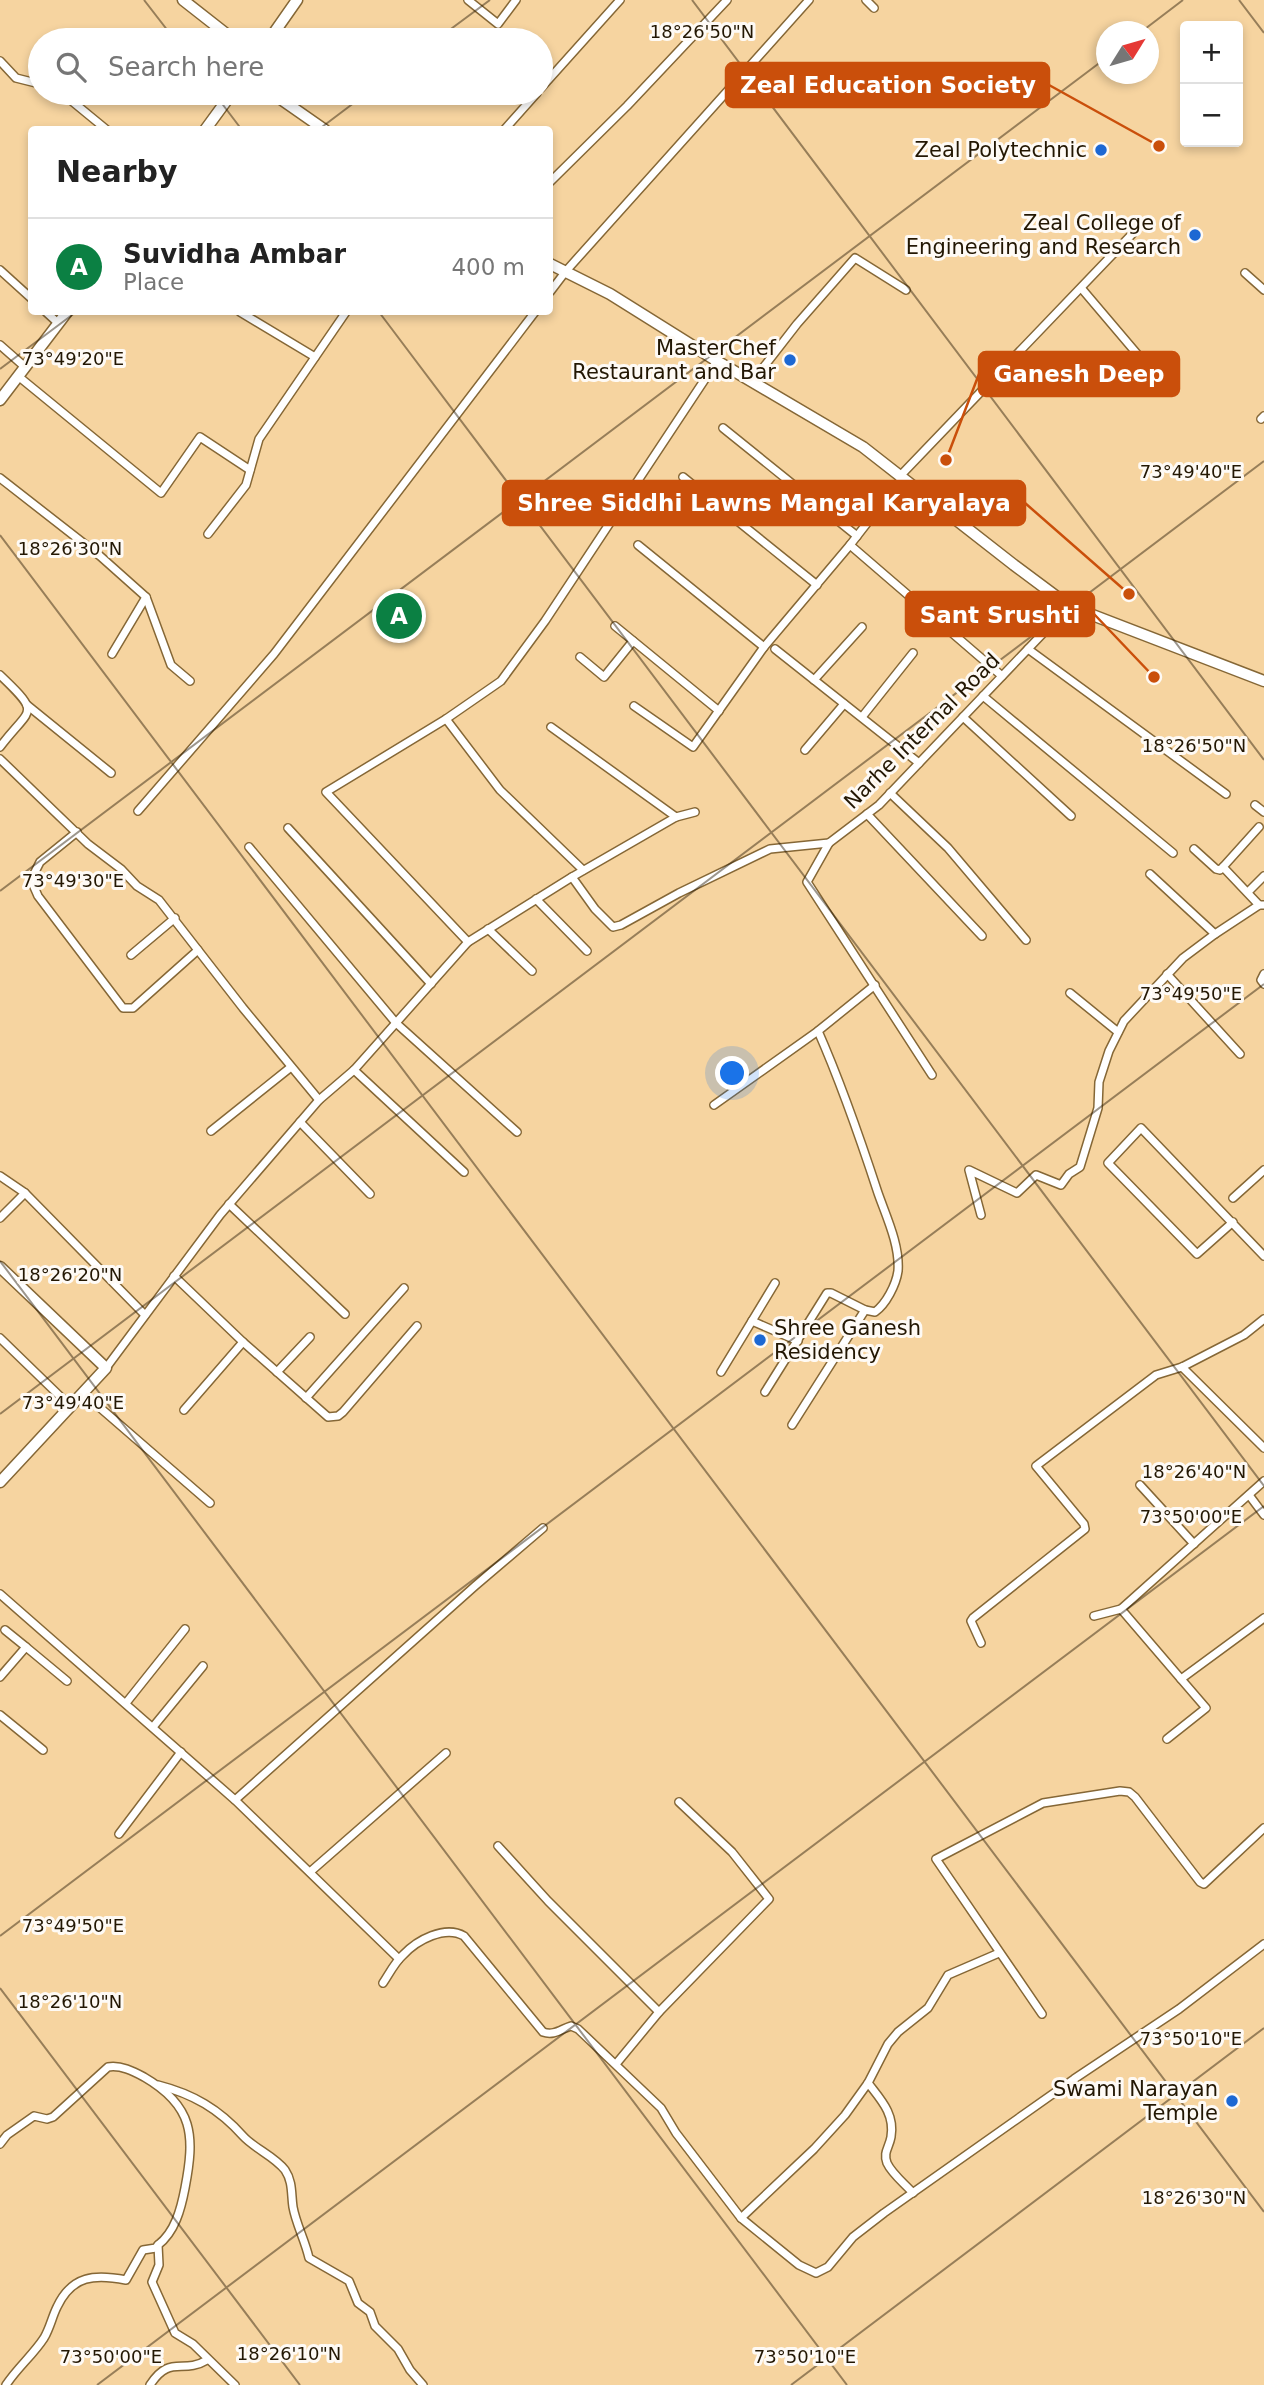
<!DOCTYPE html>
<html lang="en">
<head>
<meta charset="utf-8">
<style>
	body { margin:0; font-family:"DejaVu Sans",sans-serif; background:#f2f2f2; color:#222 }
	.controls { position:absolute; right:21px; top:21px; display:grid; overflow:hidden; border-radius:7px; box-shadow:0 4px 10px #0003 }
	.controls button { width:63px; height:63px; display:grid; place-items:center; padding:0; border:0; border-bottom:2px solid #e0e0e0; background:#fff; color:#222; font:35px sans-serif }
	.compass { position:absolute; left:1096px; top:21px; width:63px; height:63px; border-radius:50%; background:#fff; box-shadow:0 4px 10px #0003; rotate:53deg }
	.you { position:absolute; left:733px; top:1074px; width:24px; height:24px; margin:-18px; border:5px solid #fff; border-radius:50%; background:#1a73e8; box-shadow:0 0 0 10px #1a73e833 }
	.badge { display:grid; place-items:center; width:46px; height:46px; border-radius:50%; background:#0b8043; color:#fff; font-size:23px; font-weight:700 }
	.pin { position:absolute; translate:-50% -50%; border:4px solid #fff; box-shadow:0 2px 7px #0006 }
	.list { margin:0; padding:0; list-style:none }
	h2 { display:flex; justify-content:space-between; align-items:center; height:91px; margin:0; padding:0 28px; font-size:30px }
	h2 small { font-size:23px; font-weight:400; color:#767676 }
	.list li { display:grid; grid-template-columns:46px 1fr auto; gap:21px; align-items:center; box-sizing:border-box; height:98px; padding:0 28px; border-top:2px solid #e0e0e0 }
	.list b { display:block; font-size:26px; white-space:nowrap }
	.list p { margin:0; font-size:23px; white-space:nowrap; color:#767676 }
	.list em { font-size:23px; font-style:normal; color:#767676 }
	.icon { flex:none; width:38px; height:38px; fill:none; stroke:currentColor; stroke-width:2; stroke-linecap:round; stroke-linejoin:round }
	.map { position:relative; flex:none; width:1264px; height:2385px; overflow:hidden }
	.search { position:absolute; background:#fff; box-shadow:0 4px 10px #0003; left:28px; top:28px; width:525px; height:77px; display:flex; align-items:center; gap:18px; box-sizing:border-box; padding:0 24px; border-radius:38px; color:#767676; font-size:26px }
	.panel { position:absolute; background:#fff; box-shadow:0 4px 10px #0003; left:28px; top:126px; width:525px; height:189px; border-radius:7px }
	.map>svg:first-child { display:block }
	.lines { fill:none; stroke-linecap:round; stroke-linejoin:round }
	.minor-casing { stroke:#856736; stroke-width:10 }
	.tertiary-casing { stroke:#856736; stroke-width:13 }
	.minor { stroke:#fff; stroke-width:7 }
	.tertiary { stroke:#fff; stroke-width:10 }
	.ticks { fill:none; stroke:#231703; stroke-width:2; stroke-opacity:0.45 }
	.poi-dot { fill:#1d68d3; stroke:#fefaf5; stroke-width:2.5 }
	.labels { text-anchor:middle; stroke-width:6; stroke-linejoin:round; paint-order:stroke }
	.poi-label { font-size:21px; fill:#231703; stroke:#fefaf5; text-anchor:end }
	.street-label { font-size:21px; fill:#231703; stroke:#fefaf5 }
	.ticks-label { font-size:18px; text-anchor:middle; fill:#231703; stroke:#fefaf5; stroke-width:6; stroke-linejoin:round; paint-order:stroke }
	.leader { fill:none; stroke:#ca4f0b; stroke-width:2.5 }
	.callout-dot { fill:#ca4f0b; stroke:#fefaf5; stroke-width:2.5 }
	.callout { fill:#ca4f0b; stroke:#ca4f0b; stroke-width:2.5 }
	.callout-label { font-size:23px; text-anchor:middle; font-weight:bold; fill:#fff }
</style>
</head>
<body>
<div class="map">
<svg width="1264" height="2385" viewBox="0 0 1264 2385">
	<rect width="100%" height="100%" fill="#f6d4a0"/>
	<g class="lines">
		<defs>
			<g id="minor">
				<polyline points="468,0 498,24 516,0"/>
				<polyline points="866,0 874,8"/>
				<polyline points="0,61 16,78 40,84"/>
				<polyline points="541,88 620,0"/>
				<polyline points="62,93 107,130"/>
				<polyline points="504,130 537,93"/>
				<polyline points="550,182 627,106 727,0"/>
				<polyline points="0,270 32,299"/>
				<polyline points="1245,273 1264,290"/>
				<polyline points="1082,289 1166,388"/>
				<polyline points="550,292 566,271 809,0"/>
				<polyline points="46,312 58,323"/>
				<polyline points="240,312 315,357"/>
				<polyline points="0,345 25,367"/>
				<polyline points="18,376 161,493 200,437 250,470"/>
				<polyline points="752,382 797,324 855,258 906,290"/>
				<polyline points="1261,419 1264,416"/>
				<polyline points="723,428 857,536"/>
				<polyline points="901,475 1136,230"/>
				<polyline points="683,477 817,585"/>
				<polyline points="0,478 100,556 146,597 171,665 190,681"/>
				<polyline points="208,534 246,485 259,439 346,312"/>
				<polyline points="638,545 764,647"/>
				<polyline points="850,545 1002,676"/>
				<polyline points="615,626 719,711"/>
				<polyline points="775,649 919,763"/>
				<polyline points="1028,649 1226,794"/>
				<polyline points="112,654 146,597"/>
				<polyline points="580,657 604,677 633,641"/>
				<path d="M0 675C43 716 30 707 0 747"/>
				<polyline points="814,680 862,627"/>
				<polyline points="983,696 1173,853"/>
				<polyline points="27,705 111,773"/>
				<polyline points="634,706 693,747 764,647 850,545 903,477"/>
				<polyline points="862,717 913,653"/>
				<polyline points="963,717 1071,816"/>
				<polyline points="446,719 500,790 583,870"/>
				<polyline points="551,727 676,817"/>
				<polyline points="805,750 844,704"/>
				<polyline points="0,759 88,844 121,869 137,886 159,900 243,1008 319,1100"/>
				<polyline points="890,793 948,848 1026,940"/>
				<polyline points="1255,805 1264,812"/>
				<polyline points="138,811 274,654 535,312"/>
				<polyline points="867,814 982,936"/>
				<polyline points="288,828 431,984"/>
				<polyline points="77,832 40,862 31,880 38,896 123,1008 133,1008 198,950"/>
				<polyline points="829,843 807,882 932,1075"/>
				<polyline points="249,847 396,1023 517,1132"/>
				<polyline points="1194,849 1216,869 1220,870 1223,867"/>
				<polyline points="1150,874 1215,934"/>
				<polyline points="572,877 595,909 613,927 621,925 679,893 770,849 829,843 879,805 1069,606"/>
				<polyline points="1248,892 1264,876"/>
				<polyline points="536,899 587,951"/>
				<polyline points="1259,905 1223,867 1259,827"/>
				<polyline points="488,929 532,971"/>
				<polyline points="468,942 326,792 446,719 501,681 545,621 717,361"/>
				<polyline points="131,955 175,918"/>
				<polyline points="1167,974 1240,1054"/>
				<polyline points="1264,974 1261,980 1264,984"/>
				<polyline points="1070,993 1118,1032"/>
				<polyline points="354,1070 464,1172"/>
				<polyline points="714,1105 818,1031"/>
				<polyline points="300,1122 370,1194"/>
				<polyline points="211,1131 291,1067"/>
				<polyline points="0,1176 25,1193 145,1315"/>
				<polyline points="1233,1198 1264,1170"/>
				<polyline points="229,1204 345,1314"/>
				<polyline points="981,1215 969,1170 1017,1193 1036,1175 1061,1185 1069,1174 1080,1167 1098,1108 1099,1082 1109,1051 1124,1021 1183,958 1215,934 1259,905 1264,905"/>
				<polyline points="0,1218 25,1193"/>
				<polyline points="1233,1222 1197,1254 1108,1163 1141,1128 1264,1256"/>
				<polyline points="174,1276 243,1342 328,1417 338,1416 343,1412 417,1326"/>
				<polyline points="752,1321 798,1341"/>
				<polyline points="0,1338 70,1406"/>
				<polyline points="1182,1367 1264,1448"/>
				<polyline points="106,1368 220,1215 319,1100 354,1070 468,942 572,877 676,817 695,812"/>
				<polyline points="277,1372 310,1337"/>
				<polyline points="721,1372 775,1283"/>
				<path d="M765 1392 827 1293H831L865 1310 875 1312C886 1304 896 1285 898 1271 900 1245 886 1216 878 1193 860 1138 841 1083 818 1031L875 985"/>
				<polyline points="83,1393 210,1503"/>
				<polyline points="306,1398 404,1288"/>
				<polyline points="184,1410 243,1342"/>
				<polyline points="792,1425 865,1310"/>
				<polyline points="1140,1485 1194,1544"/>
				<polyline points="1249,1495 1264,1515"/>
				<polyline points="0,1594 235,1800 399,1959"/>
				<polyline points="1121,1609 1181,1679"/>
				<polyline points="1094,1616 1121,1609 1264,1481"/>
				<polyline points="5,1630 26,1647"/>
				<polyline points="981,1643 971,1621 973,1618 1085,1529 1084,1524 1036,1466 1156,1375 1182,1367 1244,1335 1264,1319"/>
				<polyline points="0,1677 26,1647 67,1681"/>
				<polyline points="126,1703 185,1629"/>
				<polyline points="0,1715 43,1750"/>
				<polyline points="153,1727 203,1666"/>
				<polyline points="1167,1739 1206,1708 1181,1679 1264,1618"/>
				<polyline points="235,1800 475,1586 543,1528"/>
				<polyline points="119,1834 181,1752"/>
				<polyline points="498,1846 548,1901 659,2012"/>
				<polyline points="310,1872 446,1753"/>
				<path d="M383 1983C389 1974 395 1962 403 1955 417 1940 445 1925 464 1936L543 2032C554 2036 561 2029 571 2026L578 2029 661 2108 676 2133 741 2218 799 2265 816 2273 828 2267 853 2237 884 2213 1074 2079 1179 2009 1264 1944"/>
				<polyline points="1042,2014 936,1859 1043,1803 1120,1791 1129,1792 1135,1797 1200,1882 1204,1884 1264,1828"/>
				<polyline points="616,2064 659,2012 769,1899 732,1852 679,1802"/>
				<path d="M868 2083C881 2100 895 2114 891 2137 889 2148 883 2152 887 2163 892 2174 905 2184 913 2193"/>
				<path d="M158 2085C193 2094 219 2109 243 2136 255 2149 274 2156 285 2170 293 2182 291 2194 293 2207 296 2224 305 2240 309 2258L349 2281 358 2303 370 2312 375 2326 398 2349 410 2370 423 2385"/>
				<path d="M0 2144 7 2135 34 2116 47 2119 53 2117 108 2067C121 2065 133 2071 144 2077 194 2106 195 2136 185 2188 181 2209 175 2232 158 2245L159 2265 152 2282 175 2333 193 2344 235 2385"/>
				<polyline points="741,2218 814,2149 845,2115 868,2083 888,2044 898,2032 928,2008 948,1975 999,1953"/>
				<path d="M6 2385C17 2368 33 2355 44 2338 50 2328 52 2317 57 2307 72 2275 95 2274 126 2280L143 2250 156 2248 158 2245"/>
				<path d="M150 2385C170 2354 182 2375 207 2360"/>
			</g>
			<g id="tertiary">
				<polyline points="183,0 234,40"/>
				<polyline points="269,40 297,0"/>
				<polyline points="272,93 325,130"/>
				<polyline points="205,130 232,93"/>
				<polyline points="550,264 610,294 717,361 863,447 1014,565 1069,606 1264,681"/>
				<polyline points="0,400 67,312"/>
				<polyline points="0,1267 106,1368 0,1482"/>
			</g>
		</defs>
		<use href="#minor" class="minor-casing"/>
		<use href="#tertiary" class="tertiary-casing"/>
		<use href="#minor" class="minor"/>
		<use href="#tertiary" class="tertiary"/>
	</g>
	<path class="ticks" d="M144 0 175 40M692 0 1264 760M1239 0 1264 33M1141 32 1183 0M436 40 490 0M214 93 242 130M318 130 367 93M379 312 1264 1486M0 369 76 312M0 535 1264 2212M0 891 1106 58M0 1261 847 2385M0 1414 1264 461M0 1936 1264 984M0 1988 300 2385M97 2385 1264 1506M791 2385 1264 2028"/>
	<g class="poi-dot">
		<circle cx="1101" cy="150" r="7"/>
		<circle cx="1195" cy="235" r="7"/>
		<circle cx="790" cy="360" r="7"/>
		<circle cx="760" cy="1340" r="7"/>
		<circle cx="1232" cy="2101" r="7"/>
	</g>
	<g class="labels">
		<g class="poi-label">
			<text x="1087" y="157">Zeal Polytechnic</text>
			<text x="1181" y="230">Zeal College of<tspan x="1181" dy="24">Engineering and Research</tspan></text>
			<text x="776" y="355">MasterChef<tspan x="776" dy="24">Restaurant and Bar</tspan></text>
			<text x="774" y="1335" text-anchor="start">Shree Ganesh<tspan x="774" dy="24">Residency</tspan></text>
			<text x="1218" y="2096">Swami Narayan<tspan x="1218" dy="24">Temple</tspan></text>
		</g>
		<g class="street-label">
			<text transform="translate(922 731) rotate(-45)" y="7">Narhe Internal Road</text>
		</g>
	</g>
	<g class="ticks-label">
		<text x="702" y="38">18°26'50"N</text>
		<text x="73" y="365">73°49'20"E</text>
		<text x="1191" y="478">73°49'40"E</text>
		<text x="70" y="555">18°26'30"N</text>
		<text x="1194" y="752">18°26'50"N</text>
		<text x="73" y="887">73°49'30"E</text>
		<text x="1191" y="1000">73°49'50"E</text>
		<text x="70" y="1281">18°26'20"N</text>
		<text x="73" y="1409">73°49'40"E</text>
		<text x="1194" y="1478">18°26'40"N</text>
		<text x="1191" y="1523">73°50'00"E</text>
		<text x="73" y="1932">73°49'50"E</text>
		<text x="70" y="2008">18°26'10"N</text>
		<text x="1191" y="2045">73°50'10"E</text>
		<text x="1194" y="2204">18°26'30"N</text>
		<text x="289" y="2360">18°26'10"N</text>
		<text x="111" y="2363">73°50'00"E</text>
		<text x="805" y="2363">73°50'10"E</text>
	</g>
	<path class="leader" d="M1159 146L1049 85M946 460L979 374M1129 594L1025 503M1154 677L1094 614"/>
	<g class="callout-dot">
		<circle cx="1159" cy="146" r="7"/>
		<circle cx="946" cy="460" r="7"/>
		<circle cx="1129" cy="594" r="7"/>
		<circle cx="1154" cy="677" r="7"/>
	</g>
	<g class="callout">
		<rect x="726" y="63" width="323" height="44" rx="7"/>
		<rect x="979" y="352" width="200" height="44" rx="7"/>
		<rect x="503" y="481" width="522" height="44" rx="7"/>
		<rect x="906" y="592" width="188" height="44" rx="7"/>
	</g>
	<g class="callout-label">
		<text x="888" y="93">Zeal Education Society</text>
		<text x="1079" y="382">Ganesh Deep</text>
		<text x="764" y="511">Shree Siddhi Lawns Mangal Karyalaya</text>
		<text x="1000" y="623">Sant Srushti</text>
	</g>
</svg>
<div class="controls">
<button>+</button>
<button>−</button>
</div>
<svg class="compass" viewBox="-18 -18 36 36"><path d="M0-13l5 13h-10z" fill="#e53935"/><path d="M0 13l5-13h-10z" fill="#767676"/></svg>
<div class="you"></div>
<div class="pin badge" style="left:399px;top:616px">A</div>
<div class="search"><svg class="icon" aria-label="search" viewBox="0 0 24 24"><circle cx="10" cy="10" r="6"/><path d="M15 15l6 6"/></svg>Search here</div>
<section class="panel">
<h2>Nearby<small></small></h2>
<ul class="list">
<li><span class="badge">A</span><div><b>Suvidha Ambar</b><p>Place</p></div><em>400 m</em></li>
</ul>
</section>
</div>
</body>
</html>
